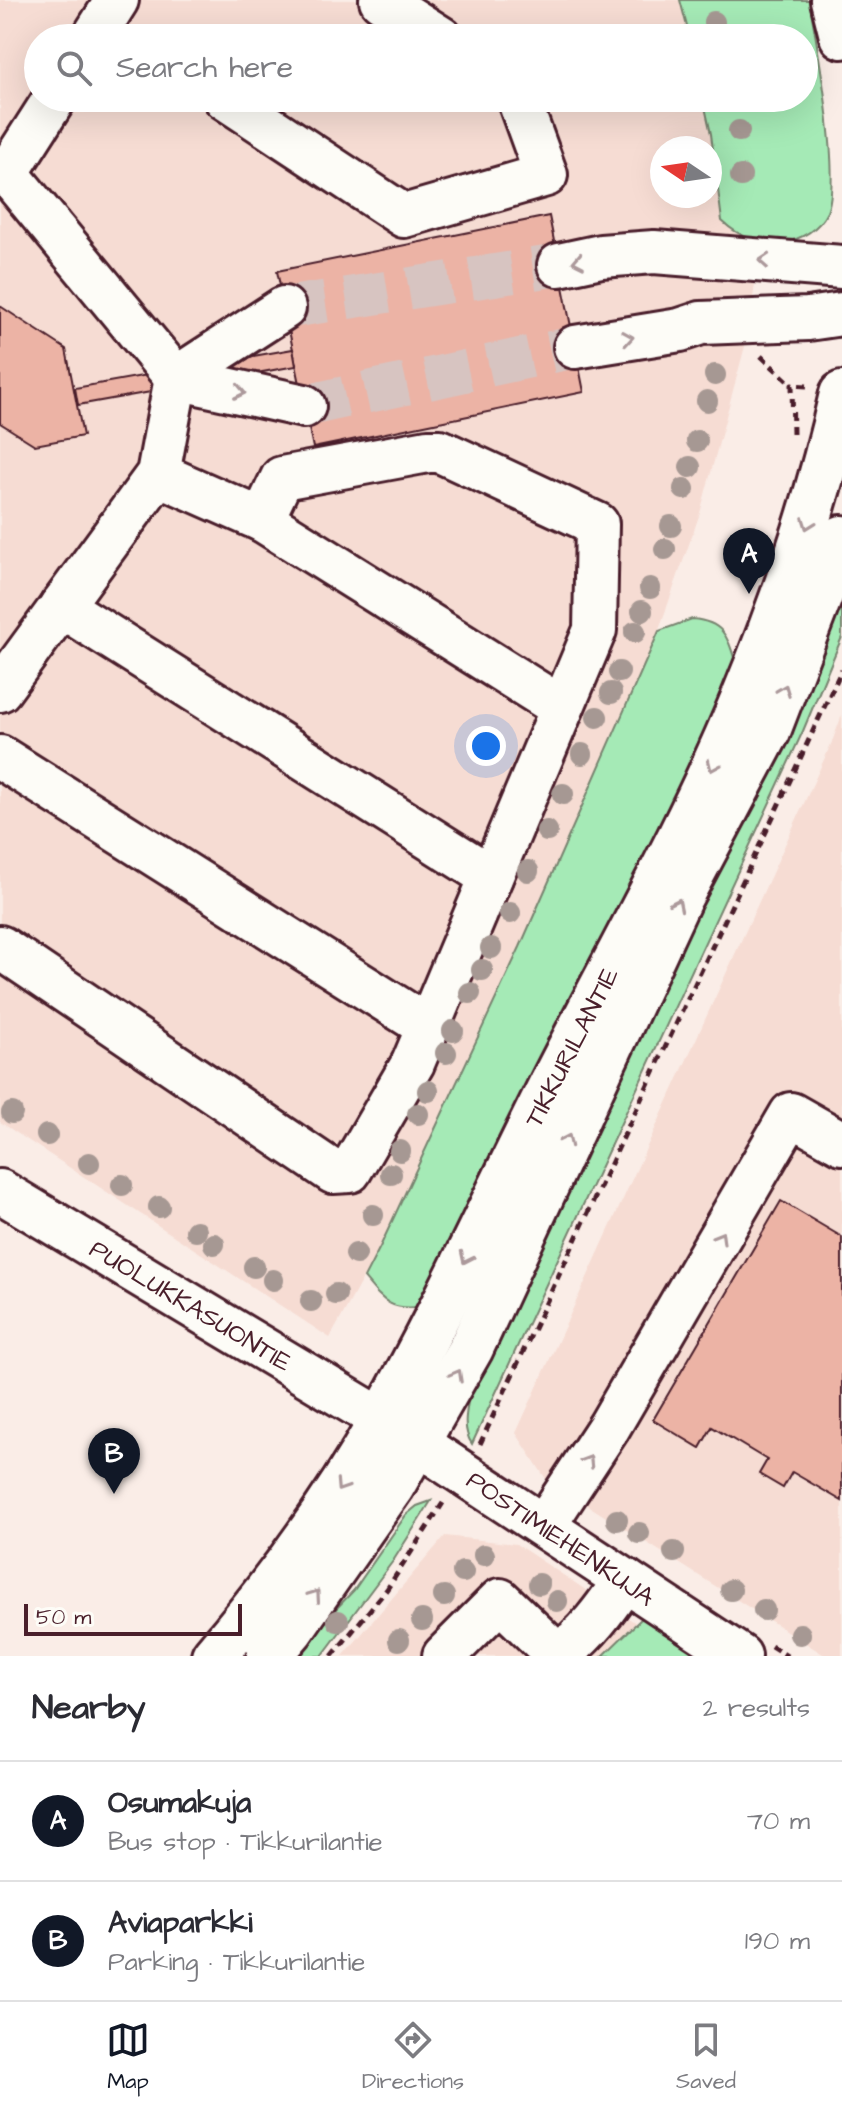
<!DOCTYPE html>
<html lang="en">
<head>
<meta charset="utf-8">
<style>
	body { margin:0; font-family:"Architects Daughter",sans-serif; background:#f7f7f7; color:#2b2b33 }
	.compass { position:absolute; left:650px; top:136px; width:72px; height:72px; border-radius:50%; background:#fff; box-shadow:0 8px 32px #0002; rotate:283deg }
	.scale { position:absolute; left:24px; bottom:20px; width:218px; box-sizing:border-box; padding-left:8px; border:4px solid #4a1f2b; border-top:0; font-size:22px; line-height:28px; white-space:nowrap; color:#4a1f2b; -webkit-text-stroke:6px #fdfcf7; paint-order:stroke }
	.you { position:absolute; left:486px; top:746px; width:28px; height:28px; margin:-20px; border:6px solid #fff; border-radius:50%; background:#1a73e8; box-shadow:0 0 0 12px #1a73e833 }
	.badge { display:grid; place-items:center; width:52px; height:52px; border-radius:50%; background:#111827; color:#fff; font-size:26px; font-weight:700 }
	.pin { position:absolute; translate:-50% -66px; filter:drop-shadow(0 2px 4px #0008) }
	.pin::after { content:''; position:absolute; top:42px; width:28px; height:24px; background:inherit; clip-path:polygon(0 0,100% 0,50% 100%) }
	.list { margin:0; padding:0; list-style:none }
	h2 { display:flex; justify-content:space-between; align-items:center; height:104px; margin:0; padding:0 32px; font-size:34px }
	h2 small { font-size:26px; font-weight:400; color:#7c7c81 }
	.list li { display:grid; grid-template-columns:52px 1fr auto; gap:24px; align-items:center; box-sizing:border-box; height:120px; padding:0 32px; border-top:2px solid #e1e1e2 }
	.list b { display:block; font-size:30px; white-space:nowrap }
	.list p { margin:0; font-size:26px; white-space:nowrap; color:#7c7c81 }
	.list em { font-size:26px; font-style:normal; color:#7c7c81 }
	.icon { flex:none; width:44px; height:44px; fill:none; stroke:currentColor; stroke-width:2; stroke-linecap:round; stroke-linejoin:round }
	.map { position:relative; flex:none; width:842px; height:1656px; overflow:hidden }
	.search { position:absolute; background:#fff; box-shadow:0 8px 32px #0002; left:24px; right:24px; top:24px; height:88px; display:flex; align-items:center; gap:20px; box-sizing:border-box; padding:0 28px; border-radius:44px; color:#7c7c81; font-size:30px }
	.sheet { height:344px; background:#fff }
	nav { display:flex; justify-content:space-around; align-items:center; box-sizing:border-box; height:112px; border-top:2px solid #e1e1e2; background:#fff; font-size:22px; color:#7c7c81 }
	nav a { display:grid; justify-items:center; gap:4px }
	nav .on { color:#111827 }
	.map>svg:first-child { display:block }
	.built { fill:#f6dcd3; fill-rule:evenodd }
	.green { fill:#a5eab6; stroke:#788470; stroke-width:2 }
	.building { fill:#ecb3a5; stroke:#4a1f2b; stroke-width:2 }
	.lines { fill:none; stroke-linecap:round; stroke-linejoin:round }
	.minor-tunnel { stroke:#d7c4c1; stroke-width:42; stroke-dasharray:42 21; stroke-linecap:butt }
	.minor-casing { stroke:#4a1f2b; stroke-width:48 }
	.major-casing { stroke:#4a1f2b; stroke-width:50 }
	.path { stroke:#4a1f2b; stroke-width:5; stroke-dasharray:8 6; stroke-linecap:butt }
	.minor { stroke:#fdfcf7; stroke-width:42 }
	.major { stroke:#fdfcf7; stroke-width:44 }
	.tree { fill:#a69893 }
	.oneway { stroke:#ac999b }
	.labels { text-anchor:middle; stroke-width:6; stroke-linejoin:round; paint-order:stroke }
	.street-label { font-size:26px; fill:#4a1f2b; stroke:#fdfcf7 }
</style>
</head>
<body>
<div class="map">
<svg width="842" height="1656" viewBox="0 0 842 1656">
	<rect width="100%" height="100%" fill="#faede7"/>
	<filter id="ink" filterUnits="userSpaceOnUse"><feTurbulence type="fractalNoise" baseFrequency=".0125" numOctaves="2"/><feDisplacementMap in="SourceGraphic" scale="16" xChannelSelector="R" yChannelSelector="G"/><feConvolveMatrix kernelMatrix="1 2 1 2 8 2 1 2 1" color-interpolation-filters="sRGB"/></filter>
	<g filter="url(#ink)">
		<g class="built">
			<path d="M0 0H724L733 38H38V98H748L758 262 748 335 700 513 649 658 520 947 380 1247 330 1338 0 1122ZM662 148H710V196H662Z"/>
			<polygon points="842,715 842,1656 826,1656 546,1479 516,1433 832,742"/>
			<polygon points="445,1536 516,1544 686,1656 343,1656"/>
		</g>
		<g class="green">
			<path d="M680 0H809C817 43 842 176 827 212 819 229 801 240 783 242 758 243 740 238 722 221L711 134 703 98H804V38H690Z"/>
			<path d="M842 585V637L803 731 472 1444C461 1428 467 1409 470 1391Z"/>
			<path d="M692 619C727 622 728 640 738 670L425 1306C391 1312 384 1302 364 1278L380 1247 520 947 659 631Z"/>
			<polygon points="431,1501 393,1561 322,1656 291,1656 354,1590 406,1515 417,1506"/>
			<polygon points="645,1615 703,1656 603,1656"/>
		</g>
		<g class="building">
			<polygon points="549,216 584,392 313,448 277,271"/>
			<polygon points="0,306 66,349 83,436 35,445 0,423"/>
			<polygon points="293,349 296,366 78,405 75,388"/>
			<polygon points="781,1201 842,1237 842,1501 792,1472 783,1488 759,1474 767,1460 712,1427 700,1448 653,1420"/>
		</g>
		<g class="lines">
			<g class="minor-tunnel">
				<polyline points="284,308 559,265"/>
				<polyline points="304,406 575,347"/>
			</g>
			<defs>
				<g id="minor">
					<polyline points="381,0 441,38"/>
					<polyline points="93,38 117,0"/>
					<polyline points="55,98 7,173 176,378 304,406"/>
					<polyline points="225,98 404,216 546,175 518,98"/>
					<polyline points="559,265 601,256 654,252 842,267"/>
					<polyline points="575,347 680,330 701,323 808,319 842,314"/>
					<polyline points="262,520 562,708"/>
					<polyline points="61,606 491,877"/>
					<polyline points="0,690 158,474 176,378 284,308"/>
					<polyline points="0,757 428,1027"/>
					<polyline points="0,947 333,1172 350,1171 413,1063 595,630 597,524 440,451 428,451 282,478 262,520 158,474"/>
					<polyline points="0,1191 382,1420 740,1656"/>
					<polyline points="544,1526 609,1427 791,1114 842,1143"/>
					<polyline points="444,1656 500,1600 558,1656"/>
					<path d="M557 1656C586 1636 605 1609 625 1580"/>
				</g>
				<g id="major">
					<polyline points="833,0 842,36"/>
					<path d="M214 1656C277 1582 335 1503 383 1418 445 1309 496 1194 553 1081 617 955 689 830 743 699 784 600 819 498 842 394"/>
					<polyline points="269,1656 291,1630 392,1486 471,1348 680,897 768,731 842,538"/>
				</g>
			</defs>
			<use href="#minor" class="minor-casing"/>
			<use href="#major" class="major-casing"/>
			<g class="path">
				<polyline points="761,356 792,385"/>
				<polyline points="793,434 792,385 809,386"/>
				<polyline points="480,1444 842,669"/>
				<polyline points="771,1646 787,1656"/>
				<polyline points="332,1656 387,1589 443,1503"/>
			</g>
			<use href="#minor" class="minor"/>
			<use href="#major" class="major"/>
		</g>
		<g class="tree">
			<circle cx="714" cy="22" r="11"/>
			<circle cx="739" cy="131" r="11"/>
			<circle cx="741" cy="176" r="11"/>
			<circle cx="715" cy="375" r="11"/>
			<circle cx="707" cy="401" r="11"/>
			<circle cx="697" cy="441" r="11"/>
			<circle cx="690" cy="467" r="11"/>
			<circle cx="684" cy="489" r="11"/>
			<circle cx="671" cy="526" r="11"/>
			<circle cx="665" cy="549" r="11"/>
			<circle cx="650" cy="588" r="11"/>
			<circle cx="642" cy="611" r="11"/>
			<circle cx="635" cy="632" r="11"/>
			<circle cx="619" cy="672" r="11"/>
			<circle cx="611" cy="693" r="11"/>
			<circle cx="597" cy="717" r="11"/>
			<circle cx="582" cy="754" r="11"/>
			<circle cx="563" cy="794" r="11"/>
			<circle cx="547" cy="831" r="11"/>
			<circle cx="528" cy="871" r="11"/>
			<circle cx="510" cy="913" r="11"/>
			<circle cx="491" cy="948" r="11"/>
			<circle cx="482" cy="970" r="11"/>
			<circle cx="470" cy="993" r="11"/>
			<circle cx="453" cy="1031" r="11"/>
			<circle cx="446" cy="1053" r="11"/>
			<circle cx="428" cy="1091" r="11"/>
			<circle cx="12" cy="1113" r="11"/>
			<circle cx="418" cy="1114" r="11"/>
			<circle cx="47" cy="1135" r="11"/>
			<circle cx="400" cy="1151" r="11"/>
			<circle cx="89" cy="1163" r="11"/>
			<circle cx="391" cy="1174" r="11"/>
			<circle cx="122" cy="1185" r="11"/>
			<circle cx="159" cy="1207" r="11"/>
			<circle cx="373" cy="1215" r="11"/>
			<circle cx="196" cy="1231" r="11"/>
			<circle cx="214" cy="1244" r="11"/>
			<circle cx="356" cy="1254" r="11"/>
			<circle cx="254" cy="1267" r="11"/>
			<circle cx="273" cy="1280" r="11"/>
			<circle cx="336" cy="1294" r="11"/>
			<circle cx="311" cy="1301" r="11"/>
			<circle cx="617" cy="1520" r="11"/>
			<circle cx="639" cy="1533" r="11"/>
			<circle cx="674" cy="1552" r="11"/>
			<circle cx="484" cy="1555" r="11"/>
			<circle cx="463" cy="1572" r="11"/>
			<circle cx="539" cy="1584" r="11"/>
			<circle cx="731" cy="1590" r="11"/>
			<circle cx="444" cy="1596" r="11"/>
			<circle cx="557" cy="1601" r="11"/>
			<circle cx="764" cy="1610" r="11"/>
			<circle cx="422" cy="1620" r="11"/>
			<circle cx="338" cy="1621" r="11"/>
			<circle cx="800" cy="1634" r="11"/>
			<circle cx="399" cy="1640" r="11"/>
		</g>
		<defs><path id="oneway-chevron" d="M-2-3.5L2.5 0L-2 3.5" fill="none" stroke-width="1.6" stroke-linecap="round" stroke-linejoin="round" transform="scale(2)"/></defs>
		<g class="oneway">
			<use href="#oneway-chevron" transform="translate(578 261) rotate(169)"/>
			<use href="#oneway-chevron" transform="translate(764 261) rotate(-176)"/>
			<use href="#oneway-chevron" transform="translate(628 338) rotate(-9)"/>
			<use href="#oneway-chevron" transform="translate(240 392) rotate(12)"/>
			<use href="#oneway-chevron" transform="translate(808 524) rotate(110)"/>
			<use href="#oneway-chevron" transform="translate(784 690) rotate(-69)"/>
			<use href="#oneway-chevron" transform="translate(713 766) rotate(114)"/>
			<use href="#oneway-chevron" transform="translate(677 904) rotate(-64)"/>
			<use href="#oneway-chevron" transform="translate(567 1140) rotate(-65)"/>
			<use href="#oneway-chevron" transform="translate(720 1237) rotate(-60)"/>
			<use href="#oneway-chevron" transform="translate(466 1258) rotate(115)"/>
			<use href="#oneway-chevron" transform="translate(457 1375) rotate(-61)"/>
			<use href="#oneway-chevron" transform="translate(588 1461) rotate(-58)"/>
			<use href="#oneway-chevron" transform="translate(341 1486) rotate(123)"/>
			<use href="#oneway-chevron" transform="translate(315 1595) rotate(-55)"/>
		</g>
	</g>
	<g class="labels">
		<g class="street-label">
			<text transform="translate(571 1047) rotate(-63)" y="9">TIKKURILANTIE</text>
			<text transform="translate(191 1305) rotate(31)" y="9">PUOLUKKASUONTIE</text>
			<text transform="translate(561 1538) rotate(34)" y="9">POSTIMIEHENKUJA</text>
		</g>
	</g>
</svg>
<svg class="compass" viewBox="-18 -18 36 36"><path d="M0-13l5 13h-10z" fill="#e53935"/><path d="M0 13l5-13h-10z" fill="#7c7c81"/></svg>
<div class="scale">50 m</div>
<div class="you"></div>
<div class="pin badge" style="left:749px;top:594px">A</div>
<div class="pin badge" style="left:114px;top:1494px">B</div>
<div class="search"><svg class="icon" aria-label="search" viewBox="0 0 24 24"><circle cx="10" cy="10" r="6"/><path d="M15 15l6 6"/></svg>Search here</div>
</div>
<section class="sheet">
<h2>Nearby<small>2 results</small></h2>
<ul class="list">
<li><span class="badge">A</span><div><b>Osumakuja</b><p>Bus stop · Tikkurilantie</p></div><em>70 m</em></li>
<li><span class="badge">B</span><div><b>Aviaparkki</b><p>Parking · Tikkurilantie</p></div><em>190 m</em></li>
</ul>
</section>
<nav>
<a class="on"><svg class="icon" aria-label="map" viewBox="0 0 24 24"><path d="M3 6l6-2 6 2 6-2v14l-6 2-6-2-6 2zM9 4v14M15 6v14"/></svg>Map</a>
<a><svg class="icon" aria-label="directions" viewBox="0 0 24 24"><path d="M12 3l9 9-9 9-9-9zM9 14v-3h6M13 9l2 2-2 2"/></svg>Directions</a>
<a><svg class="icon" aria-label="saved" viewBox="0 0 24 24"><path d="M7 4h10v16l-5-4-5 4z"/></svg>Saved</a>
</nav>
</body>
</html>
